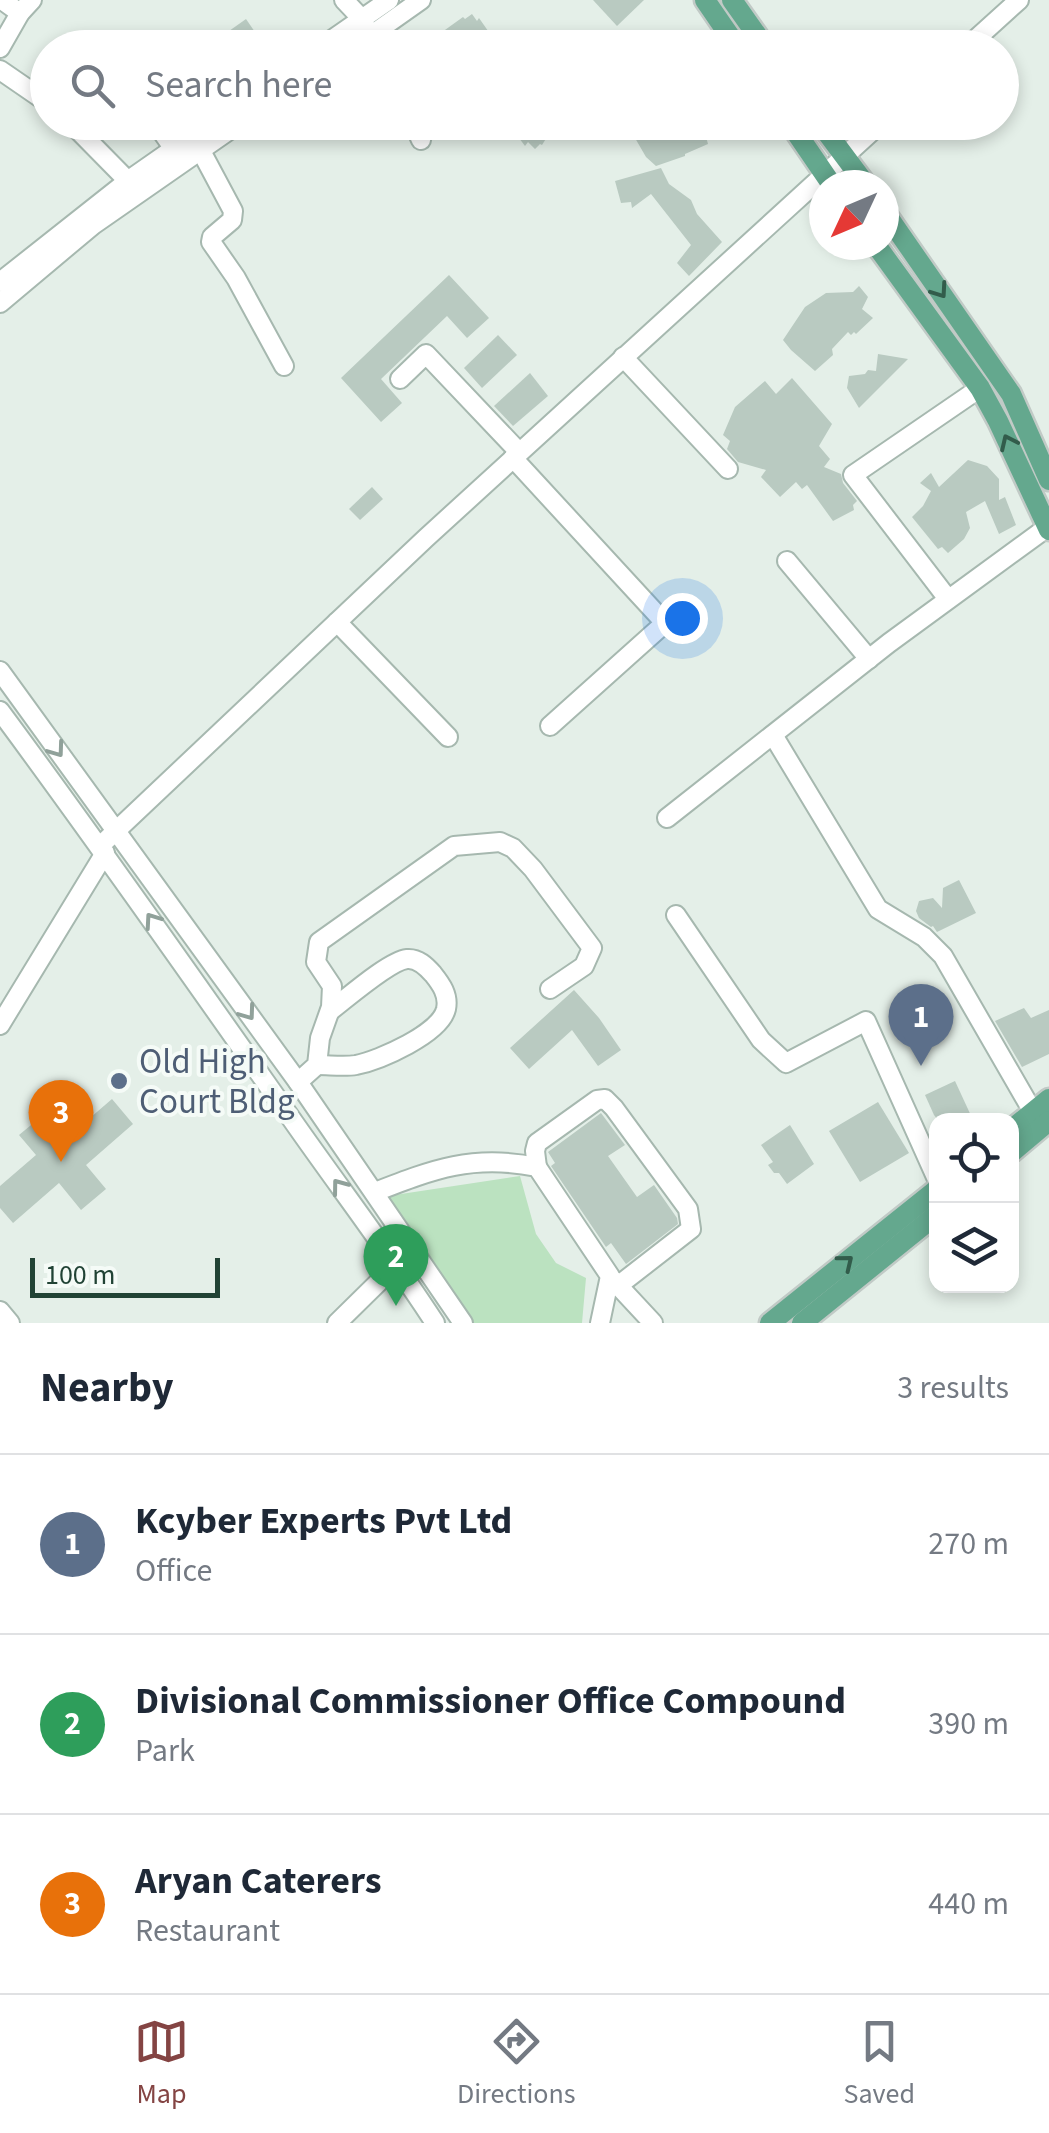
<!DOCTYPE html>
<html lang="en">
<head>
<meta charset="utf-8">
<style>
	body { margin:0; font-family:"Source Sans 3",sans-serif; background:#f6f6f7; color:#1f2937 }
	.controls { position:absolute; right:30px; bottom:30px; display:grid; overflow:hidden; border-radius:20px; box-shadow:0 5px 15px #0003 }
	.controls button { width:90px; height:90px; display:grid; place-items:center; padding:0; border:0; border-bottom:2px solid #e0e1e3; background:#fff; color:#1f2937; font:50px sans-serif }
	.compass { position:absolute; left:809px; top:170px; width:90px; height:90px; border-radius:50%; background:#fff; box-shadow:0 5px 15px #0003; rotate:226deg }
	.scale { position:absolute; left:30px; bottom:25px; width:190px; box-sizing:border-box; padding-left:10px; border:5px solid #214335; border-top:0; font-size:28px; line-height:35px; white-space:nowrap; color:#214335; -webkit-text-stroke:8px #f5fbf7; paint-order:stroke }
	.you { position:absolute; left:682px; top:618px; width:35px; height:35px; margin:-25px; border:8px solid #fff; border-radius:50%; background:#1a73e8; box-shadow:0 0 0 15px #1a73e833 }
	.badge { display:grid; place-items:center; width:65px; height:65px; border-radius:50%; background:#844443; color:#fff; font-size:32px; font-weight:700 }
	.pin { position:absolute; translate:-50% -82px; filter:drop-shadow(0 2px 5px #0008) }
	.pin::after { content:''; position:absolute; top:52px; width:35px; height:30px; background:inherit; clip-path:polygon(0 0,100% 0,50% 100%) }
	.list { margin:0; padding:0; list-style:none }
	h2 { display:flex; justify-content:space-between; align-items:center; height:130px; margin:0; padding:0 40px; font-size:42px }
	h2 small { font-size:32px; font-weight:400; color:#747a83 }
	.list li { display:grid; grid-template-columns:65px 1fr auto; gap:30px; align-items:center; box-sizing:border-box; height:180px; padding:0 40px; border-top:2px solid #e0e1e3 }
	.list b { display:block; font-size:38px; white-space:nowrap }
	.list p { margin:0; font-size:32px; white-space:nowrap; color:#747a83 }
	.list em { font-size:32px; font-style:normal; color:#747a83 }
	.icon { flex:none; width:55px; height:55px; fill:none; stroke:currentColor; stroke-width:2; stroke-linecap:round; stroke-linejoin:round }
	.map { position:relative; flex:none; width:1049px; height:1323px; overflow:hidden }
	.search { position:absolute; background:#fff; box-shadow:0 5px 15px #0003; left:30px; right:30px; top:30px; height:110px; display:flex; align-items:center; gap:25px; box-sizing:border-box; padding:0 35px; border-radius:55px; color:#747a83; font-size:38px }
	.sheet { height:670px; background:#fff }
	nav { display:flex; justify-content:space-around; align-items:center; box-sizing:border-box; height:140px; border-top:2px solid #e0e1e3; background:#fff; font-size:28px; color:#747a83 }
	nav a { display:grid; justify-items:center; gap:5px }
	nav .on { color:#844443 }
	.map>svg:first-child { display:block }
	.green { fill:#bbe2c0 }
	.building { fill:#b9cac1 }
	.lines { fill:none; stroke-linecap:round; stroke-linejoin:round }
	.minor-casing { stroke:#a6b8af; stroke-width:22 }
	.major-casing { stroke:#c1cac6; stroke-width:25 }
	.minor { stroke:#fff; stroke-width:18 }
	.major { stroke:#64a88e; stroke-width:20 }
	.oneway { stroke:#325c4b }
	.oneway2 { stroke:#90a19a }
	.service-dot { fill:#5c6f8a; stroke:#f5fbf7; stroke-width:4 }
	.labels { text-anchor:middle; stroke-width:8; stroke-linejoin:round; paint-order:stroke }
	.service-label { font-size:35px; fill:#4e5e75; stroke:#f5fbf7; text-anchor:start }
</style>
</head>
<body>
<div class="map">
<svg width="1049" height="1323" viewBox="0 0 1049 1323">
	<rect width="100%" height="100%" fill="#e4efe8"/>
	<polygon class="green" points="520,1176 536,1234 556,1263 586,1278 582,1323 457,1323 368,1199"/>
	<g class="building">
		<polygon points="593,0 644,0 617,26"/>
		<polygon points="472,14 477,21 479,18 500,48 447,48 438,35 463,17 465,19"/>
		<polygon points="246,19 266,48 205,48"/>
		<polygon points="543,122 550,122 558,132 550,140 547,137 542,145 540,144 535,149 528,142 525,146 513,130 537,124 540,125"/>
		<polygon points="662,122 745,122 728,132 716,132 706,137 708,144 685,154 685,156 656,166 646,157 635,138"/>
		<polygon points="661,168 669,184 691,200 697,214 722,242 689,276 677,263 691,245 651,194 632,208 631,202 621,203 615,181"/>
		<polygon points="449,275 489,318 467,338 447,316 381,379 402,403 381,422 341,378"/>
		<polygon points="859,286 868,297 862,309 873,318 856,334 854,332 851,335 848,332 832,349 833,355 815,371 791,350 783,340 805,307 826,293 853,292"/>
		<polygon points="498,335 517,355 482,388 464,368"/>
		<polygon points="878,354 908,359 859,408 847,388 849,376 865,374 868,370 876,371"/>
		<polygon points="530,373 548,396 513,426 494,406"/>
		<polygon points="792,378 832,424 819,446 830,459 824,467 841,474 843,483 857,501 853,505 854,510 833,521 807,485 802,489 796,482 780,497 761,477 766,470 738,462 727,449 730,441 723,435 735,407 765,381 776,394"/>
		<polygon points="968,460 987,466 999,479 999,500 1005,497 1016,525 999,534 985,501 966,512 970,528 964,539 948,553 942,547 938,549 912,517 923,506 931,491 920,483 931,473 939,487"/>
		<polygon points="372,487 383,499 360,520 349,509"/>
		<polygon points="959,880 976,913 937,932 933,926 931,927 919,918 916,911 919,901 933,898 942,908 943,888"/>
		<polygon points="574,990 599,1018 621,1050 598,1066 572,1030 529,1069 510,1048"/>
		<polygon points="1024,1008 1031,1018 1049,1010 1049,1054 1022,1067 995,1021"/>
		<polygon points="955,1081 973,1120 938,1120 934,1115 925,1095"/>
		<polygon points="112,1099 133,1124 86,1165 106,1189 81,1210 59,1183 13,1223 0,1208 0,1186 36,1155 19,1135 48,1111 69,1136"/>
		<polygon points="878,1102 909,1153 860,1182 829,1131"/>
		<polygon points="601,1113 625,1145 608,1156 637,1197 654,1185 677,1218 678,1224 626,1264 611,1243 606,1247 551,1166 555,1163 548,1152"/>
		<polygon points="790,1125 814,1164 787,1184 779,1173 774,1173 768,1165 773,1162 761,1145"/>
	</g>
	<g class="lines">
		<defs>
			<g id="minor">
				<polyline points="2,0 20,13"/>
				<polyline points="344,0 362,19 376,48"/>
				<polyline points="0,48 20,13 32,0"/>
				<polyline points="320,48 389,0"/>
				<polyline points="353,48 421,0"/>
				<polyline points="966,48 1019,0"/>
				<polyline points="0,70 48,103"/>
				<polyline points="70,122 133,186"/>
				<polyline points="155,122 174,149"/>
				<polyline points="413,122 421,140"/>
				<polyline points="193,136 233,211 232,220 212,237 211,242 236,278 284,366"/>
				<polyline points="0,282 129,180 212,122"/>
				<polyline points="0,303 93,225 241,122"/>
				<polyline points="623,357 728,469"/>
				<polyline points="400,379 426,354 519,452"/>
				<polyline points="513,458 665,623 550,726"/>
				<polyline points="787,561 869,659"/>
				<polyline points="948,599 853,475 980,388"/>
				<polyline points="337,622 448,737"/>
				<polyline points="0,671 298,1082 463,1323"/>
				<path d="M0 711C101 847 198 986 295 1124 342 1191 391 1255 435 1323"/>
				<polyline points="773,735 878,909 924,937 943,956 1033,1112"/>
				<polyline points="667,818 889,643 1049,526"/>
				<polyline points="100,846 426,538 882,122"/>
				<polyline points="676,915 761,1040 786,1063 866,1021 936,1177"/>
				<polyline points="0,1025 105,853"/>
				<path d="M317 1065C330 1065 344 1067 356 1065 380 1060 440 1034 446 1009 449 995 441 984 433 974 426 966 418 958 407 959 389 961 346 999 330 1011"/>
				<polyline points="298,1082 317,1065 320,1038 331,1007 332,986 316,962 319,942 454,846 500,842 513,848 533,869 592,948 584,966 550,989"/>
				<polyline points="537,1167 535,1151 537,1143 597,1100 605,1099 614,1108 688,1209 691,1229 619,1285"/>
				<path d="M375 1192C434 1169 473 1154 537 1167L610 1276 600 1323"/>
				<polyline points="613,1280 653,1323"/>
				<polyline points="0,1311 10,1323"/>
				<polyline points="337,1323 397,1264"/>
			</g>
			<g id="major">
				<polyline points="705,0 738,48"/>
				<polyline points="732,0 766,48"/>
				<polyline points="789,122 832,185"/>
				<polyline points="819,122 866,185"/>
				<polyline points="884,211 1011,394 1049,480"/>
				<polyline points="876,245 980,388 998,421 1049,530"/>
				<polyline points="1012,1129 1049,1099"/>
				<polyline points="1012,1152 1049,1121"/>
				<polyline points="770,1323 936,1190"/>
				<polyline points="802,1323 936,1215"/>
			</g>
		</defs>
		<use href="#minor" class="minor-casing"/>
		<use href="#major" class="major-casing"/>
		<use href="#minor" class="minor"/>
		<use href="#major" class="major"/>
	</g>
	<defs><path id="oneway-chevron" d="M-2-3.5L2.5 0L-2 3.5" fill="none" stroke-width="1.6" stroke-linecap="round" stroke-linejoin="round" transform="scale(2.5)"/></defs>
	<g class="oneway">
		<use href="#oneway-chevron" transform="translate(940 291) rotate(55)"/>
		<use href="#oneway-chevron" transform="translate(1008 442) rotate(-115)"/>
		<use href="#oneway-chevron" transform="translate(846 1262) rotate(-39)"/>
	</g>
	<g class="oneway2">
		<use href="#oneway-chevron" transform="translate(57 750) rotate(54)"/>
		<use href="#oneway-chevron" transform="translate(152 920) rotate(-125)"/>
		<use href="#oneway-chevron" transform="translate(248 1013) rotate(54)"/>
		<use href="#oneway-chevron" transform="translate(339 1186) rotate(-127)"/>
	</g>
	<circle class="service-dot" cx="119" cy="1081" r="10"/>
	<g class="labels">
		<g class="service-label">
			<text x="139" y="1073">Old High<tspan x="139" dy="40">Court Bldg</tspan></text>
		</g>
	</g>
</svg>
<div class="controls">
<button><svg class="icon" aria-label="locate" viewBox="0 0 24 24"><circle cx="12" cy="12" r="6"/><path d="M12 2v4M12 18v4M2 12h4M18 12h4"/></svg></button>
<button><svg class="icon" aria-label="layers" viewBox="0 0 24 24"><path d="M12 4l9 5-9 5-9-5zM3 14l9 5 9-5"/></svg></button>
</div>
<svg class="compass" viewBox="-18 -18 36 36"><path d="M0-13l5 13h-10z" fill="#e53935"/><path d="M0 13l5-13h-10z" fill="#747a83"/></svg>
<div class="scale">100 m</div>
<div class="you"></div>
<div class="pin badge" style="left:921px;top:1066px;background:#5c6f8a">1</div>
<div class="pin badge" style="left:396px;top:1306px;background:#2e9e5b">2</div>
<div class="pin badge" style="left:61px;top:1162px;background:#e8710a">3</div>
<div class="search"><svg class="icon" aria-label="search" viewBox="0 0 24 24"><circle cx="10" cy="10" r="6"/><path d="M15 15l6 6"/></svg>Search here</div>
</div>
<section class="sheet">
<h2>Nearby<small>3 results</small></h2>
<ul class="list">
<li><span class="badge" style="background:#5c6f8a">1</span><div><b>Kcyber Experts Pvt Ltd</b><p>Office</p></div><em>270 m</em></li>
<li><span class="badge" style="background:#2e9e5b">2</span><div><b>Divisional Commissioner Office Compound</b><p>Park</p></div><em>390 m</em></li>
<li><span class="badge" style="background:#e8710a">3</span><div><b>Aryan Caterers</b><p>Restaurant</p></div><em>440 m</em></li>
</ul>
</section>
<nav>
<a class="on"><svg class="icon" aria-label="map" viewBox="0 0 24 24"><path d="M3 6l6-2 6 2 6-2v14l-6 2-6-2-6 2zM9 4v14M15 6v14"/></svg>Map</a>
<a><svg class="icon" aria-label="directions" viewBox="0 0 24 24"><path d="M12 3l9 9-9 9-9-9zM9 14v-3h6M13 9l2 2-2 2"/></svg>Directions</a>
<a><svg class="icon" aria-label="saved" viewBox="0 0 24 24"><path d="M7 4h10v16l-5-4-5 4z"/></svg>Saved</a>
</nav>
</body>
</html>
